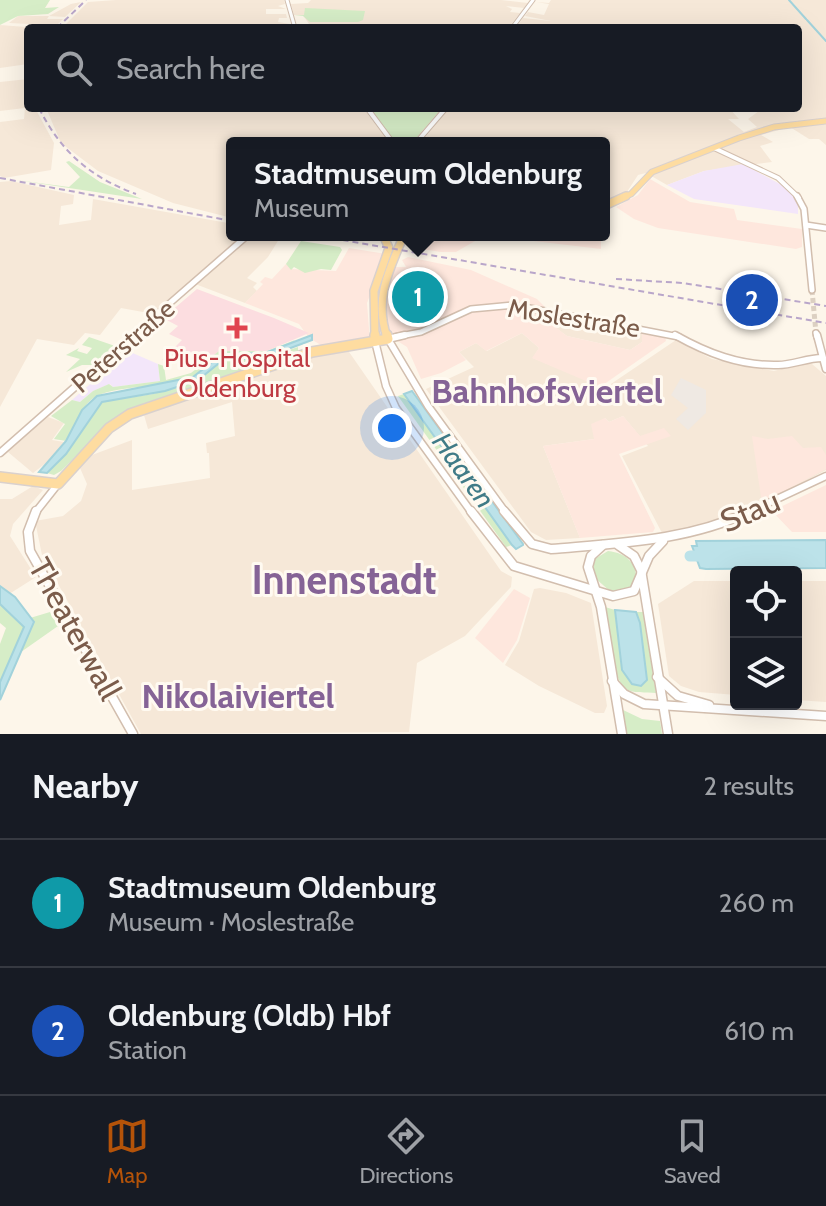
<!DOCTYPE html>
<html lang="en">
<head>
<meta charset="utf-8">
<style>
	body { margin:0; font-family:Cabin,sans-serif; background:#20242c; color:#f1f3f6 }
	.controls { position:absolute; right:24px; bottom:24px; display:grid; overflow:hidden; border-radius:8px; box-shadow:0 8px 32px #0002 }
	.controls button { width:72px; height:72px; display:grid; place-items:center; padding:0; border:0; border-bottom:2px solid #363941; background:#171b24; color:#f1f3f6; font:40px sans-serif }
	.you { position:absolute; left:392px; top:428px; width:28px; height:28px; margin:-20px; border:6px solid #fff; border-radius:50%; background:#1a73e8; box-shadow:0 0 0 12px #1a73e833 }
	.badge { display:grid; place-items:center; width:52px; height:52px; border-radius:50%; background:#b45309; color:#fff; font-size:26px; font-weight:700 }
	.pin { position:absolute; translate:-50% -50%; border:4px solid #fff; box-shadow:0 2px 8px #0006 }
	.popup { position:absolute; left:226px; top:137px; width:384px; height:104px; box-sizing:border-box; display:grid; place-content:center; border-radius:8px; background:#171b24; filter:drop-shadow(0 2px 6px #0005); font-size:26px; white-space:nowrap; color:#9ea1a6 }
	.popup b { font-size:30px; color:#f1f3f6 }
	.popup::after { content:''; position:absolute; left:50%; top:100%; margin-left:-16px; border:16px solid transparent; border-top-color:#171b24 }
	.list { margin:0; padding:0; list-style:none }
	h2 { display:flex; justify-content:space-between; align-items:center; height:104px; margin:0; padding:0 32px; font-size:34px }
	h2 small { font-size:26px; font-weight:400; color:#9ea1a6 }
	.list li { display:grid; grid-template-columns:52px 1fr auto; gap:24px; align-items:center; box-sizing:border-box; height:128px; padding:0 32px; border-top:2px solid #363941 }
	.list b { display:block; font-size:30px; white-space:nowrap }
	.list p { margin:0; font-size:26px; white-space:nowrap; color:#9ea1a6 }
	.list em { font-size:26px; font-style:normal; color:#9ea1a6 }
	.icon { flex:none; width:44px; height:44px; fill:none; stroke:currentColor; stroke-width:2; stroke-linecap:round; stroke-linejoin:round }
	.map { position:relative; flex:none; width:826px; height:734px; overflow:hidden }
	.search { position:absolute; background:#171b24; box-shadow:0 8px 32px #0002; left:24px; right:24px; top:24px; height:88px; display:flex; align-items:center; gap:20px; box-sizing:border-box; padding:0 28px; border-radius:8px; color:#9ea1a6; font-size:30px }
	.sheet { height:360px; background:#171b24 }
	nav { display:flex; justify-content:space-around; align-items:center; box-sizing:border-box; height:112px; border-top:2px solid #363941; background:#171b24; font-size:22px; color:#9ea1a6 }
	nav a { display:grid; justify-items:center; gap:4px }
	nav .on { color:#b45309 }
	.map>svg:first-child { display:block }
	.residential { fill:#f6e8d8 }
	.commercial { fill:#fee7dd }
	.industrial { fill:#efe9e3 }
	.education { fill:#f3e6fa }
	.medical { fill:#fcdde0 }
	.green { fill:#d6edc7 }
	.water { fill:#bce2e9; stroke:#a2d2db; stroke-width:2 }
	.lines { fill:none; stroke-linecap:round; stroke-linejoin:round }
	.stream { stroke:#a2d2db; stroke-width:2 }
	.river { stroke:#bce2e9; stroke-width:11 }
	.minor-tunnel { stroke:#dcd0c2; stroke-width:5; stroke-dasharray:5 3; stroke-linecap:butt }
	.minor-far4-casing { stroke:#d2beae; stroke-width:5 }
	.minor-far3-casing { stroke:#d2beae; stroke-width:6 }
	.minor-far2-casing { stroke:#d2beae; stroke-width:8 }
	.minor-far1-casing { stroke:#d2beae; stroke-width:9 }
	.minor-casing { stroke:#d2beae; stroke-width:11 }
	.major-far2-casing { stroke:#dad1cd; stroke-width:7 }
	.major-far1-casing { stroke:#dad1cd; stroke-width:10 }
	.major-casing { stroke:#dad1cd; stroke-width:12 }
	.minor-far4 { stroke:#fff; stroke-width:3 }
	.minor-far3 { stroke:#fff; stroke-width:4 }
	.minor-far2 { stroke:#fff; stroke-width:5 }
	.minor-far1 { stroke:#fff; stroke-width:6 }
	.minor { stroke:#fff; stroke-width:8 }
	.major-far2 { stroke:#fedca0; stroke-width:5 }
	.major-far1 { stroke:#fedca0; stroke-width:7 }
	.major { stroke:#fedca0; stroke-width:9 }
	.rail { stroke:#b9a6ca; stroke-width:2; stroke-dasharray:6 4; stroke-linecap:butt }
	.health-dot { fill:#e0444e; stroke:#fffaf1; stroke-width:3 }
	.labels { text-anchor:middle; stroke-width:6; stroke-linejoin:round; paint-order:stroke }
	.street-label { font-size:26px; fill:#7b5c4b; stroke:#fffaf1 }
	.health-label { font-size:26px; fill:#be3a42; stroke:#fffaf1 }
	.water-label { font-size:28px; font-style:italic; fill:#407b87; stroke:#fffaf1 }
	.near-street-label { font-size:32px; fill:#7b5c4b; stroke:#fffaf1 }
	.district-label { font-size:34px; font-weight:bold; fill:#856396; stroke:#fffaf1 }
	.near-neighbourhood-label { font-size:34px; font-weight:bold; fill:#856396; stroke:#fffaf1 }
	.near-district-label { font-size:40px; font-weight:bold; fill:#856396; stroke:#fffaf1 }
</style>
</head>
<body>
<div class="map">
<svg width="826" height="734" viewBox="0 0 826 734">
	<rect width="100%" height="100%" fill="#fdf6ea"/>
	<g class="residential">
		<polygon points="116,0 284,0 285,4 278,6 286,9 266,9 266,14 286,14 287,18 279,18 278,22 290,24 274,28 62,28 88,2"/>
		<polygon points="311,0 501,0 528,3 524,8 506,6 512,9 510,12 520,13 509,27 298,28 311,27 303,15 294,15 291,4 308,3"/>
		<polygon points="551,0 826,0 826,145 819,139 809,139 790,127 761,135 773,142 760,146 772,162 704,171 667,185 646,173 638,175 625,195 604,202 604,143 421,143 449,108 729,108 739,119 728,119 744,132 757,127 748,119 759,111 743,108 798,108 798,28 516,28 523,18 551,21 525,16 528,12 544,15 549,4 536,2 549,3"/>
		<polygon points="81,2 65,17 49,16 47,19 63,19 54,28 28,28 28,64 0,68 0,25 26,27 30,24 9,23 18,16 49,16 71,4"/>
		<polygon points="28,79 28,108 35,108 54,143 51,170 4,178 0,176 0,122 24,119 25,108 0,111 0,82"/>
		<polygon points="46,108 363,108 390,143 232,143 232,218 173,203 98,171 61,143"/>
		<polygon points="11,181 74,195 73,204 61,206 59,225 91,220 93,199 228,223 232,235 281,236 268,257 247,278 257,283 253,287 257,291 245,303 190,282 154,314 121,308 100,335 85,333 74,345 37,339 0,407 0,182"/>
		<polygon points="560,318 642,334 642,342 630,350 567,336 549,323"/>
		<polygon points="522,333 539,348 533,358 605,388 676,340 712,359 774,371 804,363 812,364 826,376 826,470 758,507 710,524 662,533 622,456 648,446 623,416 609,422 605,418 594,439 543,446 580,538 546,540 531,532 426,389 474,367 459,352 476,343 487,351"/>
		<polygon points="347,349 501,571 512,577 511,587 465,636 417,663 409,732 141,734 42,555 35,521 63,516 81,501 87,484 80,468 92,455 132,440 132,490 210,478 209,453 207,453 206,443 235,436 232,402 148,429 144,415 320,353"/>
		<polygon points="48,417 64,423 52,440 64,442 51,459 33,473 8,452"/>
		<polygon points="33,486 43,490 13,524 10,536 36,577 6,596 0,592 0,499 12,499"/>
		<polygon points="736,581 736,695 699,692 681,686 669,676 658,604 694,581"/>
		<polygon points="796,581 826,581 826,702 796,700"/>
		<polygon points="540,588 566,593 591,603 607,706 604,713 595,713 539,686 505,665 519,641 534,589"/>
	</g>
	<g class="commercial">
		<polygon points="650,179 690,202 734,209 737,220 802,229 802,247 796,249 658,228 634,219 616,207 638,195"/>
		<polygon points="415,235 601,235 601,249 499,237 475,241 456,252 441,252 422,249 412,242"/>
		<polygon points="349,248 386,254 367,303 370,342 326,348 309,338 299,324 245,303 263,284 260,282 265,277 272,279 286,264 291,269 336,271"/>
		<polygon points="408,257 471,270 537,299 556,318 550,323 567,336 630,350 642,342 642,334 665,337 666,341 600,387 532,358 539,348 522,333 486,351 476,343 459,352 466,360 441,373 421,379 407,347 386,334 383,317 388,267 406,267 402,260"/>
		<polygon points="623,416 640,436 664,428 671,436 619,454 655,528 653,532 580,538 543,446 594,439 591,424 605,418 609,422"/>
		<polygon points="752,436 768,439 792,436 803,448 821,447 826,455 826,469 765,501 761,497"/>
		<polygon points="826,485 826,532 792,532 772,511"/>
		<polygon points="514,589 530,598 517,640 503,663 475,638"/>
	</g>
	<polygon class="industrial" points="681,378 706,390 706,413 688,430 676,419 688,408 671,395"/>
	<g class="education">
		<polygon points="743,164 787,188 798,203 798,214 694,199 667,185 704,171"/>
		<polygon points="128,351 158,364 160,381 113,387 110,384 93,391 80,402 72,400"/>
	</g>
	<polygon class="medical" points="197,289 274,318 309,333 267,351 219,351 201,366 162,360 182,340 169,334 178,326 163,318"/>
	<g class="green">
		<polygon points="0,0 50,0 45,8 59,7 48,14 18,16 0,25"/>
		<polygon points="305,8 365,11 363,20 358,22 310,22 303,16 294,16 304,15"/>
		<polygon points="370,108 442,108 412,143 396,143"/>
		<polygon points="69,161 100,182 142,199 16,180 69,187 80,177 66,162"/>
		<polygon points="301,241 340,247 342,250 331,270 321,269 305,273 294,267 291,270 286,264"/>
		<polygon points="89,337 115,346 93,365 82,365 66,372 80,359 66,355 79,348 77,351 87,354 92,348 82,345"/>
		<path d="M295 340C279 357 248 350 225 354 212 356 207 370 195 376 168 390 113 383 92 399 80 409 74 427 66 441L54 439 65 424 51 416 72 400 80 402 93 391 109 384 113 387 160 381 158 364 164 366 166 380 191 373 219 351H267Z"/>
		<polygon points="298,347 298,352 110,423 61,471 54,475 47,473 66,454 102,402 153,394 195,381 223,359 264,358"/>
		<polygon points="404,394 512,545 506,547 398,396"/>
		<path d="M608 551C627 553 638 564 636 583L627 592H611L595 578 593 560Z"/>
		<polygon points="0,604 24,627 0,682 0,644 6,628 0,623"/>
		<path d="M605 607 615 610 621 664 637 619 636 612H643L656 693C647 692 632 694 625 688 611 677 608 625 605 607Z"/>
		<polygon points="50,612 58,626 21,652 34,622 30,618"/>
		<polygon points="621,709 642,719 660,721 662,734 625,734"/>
	</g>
	<g class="water">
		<polygon points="312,335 312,340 264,358 223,360 198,380 165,391 102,402 66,454 47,473 39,472 66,441 82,410 97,396 193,377 222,354 265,353"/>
		<polygon points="412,391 523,544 523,545 516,549 512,545 404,394"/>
		<polygon points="826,540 826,568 706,569 700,568 697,560 702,559 700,554 695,554 692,546 697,546 696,541"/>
		<polygon points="0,586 15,597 34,622 0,700 0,682 24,627 0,604"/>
		<polygon points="615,610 636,612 640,623 647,680 641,686 632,684 622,670"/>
	</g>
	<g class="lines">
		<g class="stream">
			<polyline points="789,0 806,19"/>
			<polyline points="807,20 826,41"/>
		</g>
		<polyline class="river" points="690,556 709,556"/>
		<polyline class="minor-tunnel" points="812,290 816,333"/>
		<defs>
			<g id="minor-far4">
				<polyline points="287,0 295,28"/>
				<polyline points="512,28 533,0"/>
			</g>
			<g id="minor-far3">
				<polyline points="367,108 393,143"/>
				<polyline points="416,143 446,108"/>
				<polyline points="714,148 778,178 799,198"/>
			</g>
			<g id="minor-far2">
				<polyline points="797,196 804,209 812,290"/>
				<polyline points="806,225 826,228"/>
				<polyline points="816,333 817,337"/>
				<polyline points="131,337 248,235"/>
				<polyline points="395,337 421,332 471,309 514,305 679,337"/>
			</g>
			<g id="minor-far1">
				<polyline points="405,335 388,339 428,406 506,513"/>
				<path d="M675 335C707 353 740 366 778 365 793 365 807 358 822 358"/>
				<polyline points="817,335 826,369"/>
				<polyline points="375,341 386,386 396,408 472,513"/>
				<polyline points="0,453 134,335"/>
				<polyline points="35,513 58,484"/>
				<polyline points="747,513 826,476"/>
			</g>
			<g id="minor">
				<polyline points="36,511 28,532 30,551 133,734"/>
				<polyline points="471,511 514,566 613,596 634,591 649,556 663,541"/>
				<path d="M504 511 532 544 551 549C620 543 688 541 751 511"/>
				<polyline points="603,545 591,556 588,567 601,607 622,734"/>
				<polyline points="618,545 634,556 641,570 668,734"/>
				<polyline points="657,677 678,696 709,705"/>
				<polyline points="612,681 624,694 644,704 826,716"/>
			</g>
			<polyline id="major-far2" points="621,198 631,194 652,172 739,138 774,127 826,121"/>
			<g id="major-far1">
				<polyline points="604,206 626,196"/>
				<polyline points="375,337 374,291 389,248 383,235"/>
				<path d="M387 337C374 299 389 270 404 235"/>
			</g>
			<g id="major">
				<polyline points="375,335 375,341"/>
				<polyline points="0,477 58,484 109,428 130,414 312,352 388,339 387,335"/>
			</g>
		</defs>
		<use href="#minor-far4" class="minor-far4-casing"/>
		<use href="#minor-far3" class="minor-far3-casing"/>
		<use href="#minor-far2" class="minor-far2-casing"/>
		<use href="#minor-far1" class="minor-far1-casing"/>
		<use href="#minor" class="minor-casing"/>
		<use href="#major-far2" class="major-far2-casing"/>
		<use href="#major-far1" class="major-far1-casing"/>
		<use href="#major" class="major-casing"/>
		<use href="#minor-far4" class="minor-far4"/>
		<use href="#minor-far3" class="minor-far3"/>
		<use href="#minor-far2" class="minor-far2"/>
		<use href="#minor-far1" class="minor-far1"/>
		<use href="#minor" class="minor"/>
		<use href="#major-far2" class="major-far2"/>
		<use href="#major-far1" class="major-far1"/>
		<use href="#major" class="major"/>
		<g class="rail">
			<polyline points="57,28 86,0"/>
			<path d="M39 108C61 152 90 177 136 194"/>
			<polyline points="0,178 232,221"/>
			<polyline points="313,235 826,323"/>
			<polyline points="616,279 683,283 826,306"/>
		</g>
	</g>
	<path class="health-dot" d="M233 316h8v8h8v8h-8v8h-8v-8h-8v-8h8z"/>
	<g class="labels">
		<g class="street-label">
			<text transform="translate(574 318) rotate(9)" y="9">Moslestraße</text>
			<text transform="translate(123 346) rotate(-41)" y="9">Peterstraße</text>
		</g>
		<g class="health-label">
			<text x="237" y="367">Pius-Hospital<tspan x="237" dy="30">Oldenburg</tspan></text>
		</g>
		<g class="water-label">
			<text transform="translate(464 470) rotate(54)" y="10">Haaren</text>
		</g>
		<g class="near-street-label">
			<text transform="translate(750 511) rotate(-23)" y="11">Stau</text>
			<text transform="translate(75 629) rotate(61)" y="11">Theaterwall</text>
		</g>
		<g class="district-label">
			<text x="547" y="403">Bahnhofsviertel</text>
		</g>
		<g class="near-neighbourhood-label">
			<text x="238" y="708">Nikolaiviertel</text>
		</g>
		<g class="near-district-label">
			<text x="344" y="594">Innenstadt</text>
		</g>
	</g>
</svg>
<div class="controls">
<button><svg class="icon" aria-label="locate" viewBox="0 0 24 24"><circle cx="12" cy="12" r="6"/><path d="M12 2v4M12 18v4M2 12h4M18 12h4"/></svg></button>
<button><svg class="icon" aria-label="layers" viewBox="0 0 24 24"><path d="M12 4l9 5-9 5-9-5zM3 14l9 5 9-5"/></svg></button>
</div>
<div class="you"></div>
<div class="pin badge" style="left:418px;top:297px;background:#0f9aa8">1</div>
<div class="popup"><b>Stadtmuseum Oldenburg</b>Museum</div>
<div class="pin badge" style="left:752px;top:300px;background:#1a4fb4">2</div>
<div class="search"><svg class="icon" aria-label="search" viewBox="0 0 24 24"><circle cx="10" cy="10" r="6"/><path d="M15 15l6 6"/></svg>Search here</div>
</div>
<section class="sheet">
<h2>Nearby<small>2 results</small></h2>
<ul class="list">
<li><span class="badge" style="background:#0f9aa8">1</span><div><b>Stadtmuseum Oldenburg</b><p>Museum · Moslestraße</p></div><em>260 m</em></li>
<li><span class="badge" style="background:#1a4fb4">2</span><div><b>Oldenburg (Oldb) Hbf</b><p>Station</p></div><em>610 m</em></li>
</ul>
</section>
<nav>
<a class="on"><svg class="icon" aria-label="map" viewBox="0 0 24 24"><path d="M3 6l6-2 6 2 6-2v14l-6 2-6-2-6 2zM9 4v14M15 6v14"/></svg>Map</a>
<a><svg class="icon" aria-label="directions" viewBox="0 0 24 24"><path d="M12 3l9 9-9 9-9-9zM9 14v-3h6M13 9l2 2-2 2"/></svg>Directions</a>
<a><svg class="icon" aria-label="saved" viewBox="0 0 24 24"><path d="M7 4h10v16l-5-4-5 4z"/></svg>Saved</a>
</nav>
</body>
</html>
